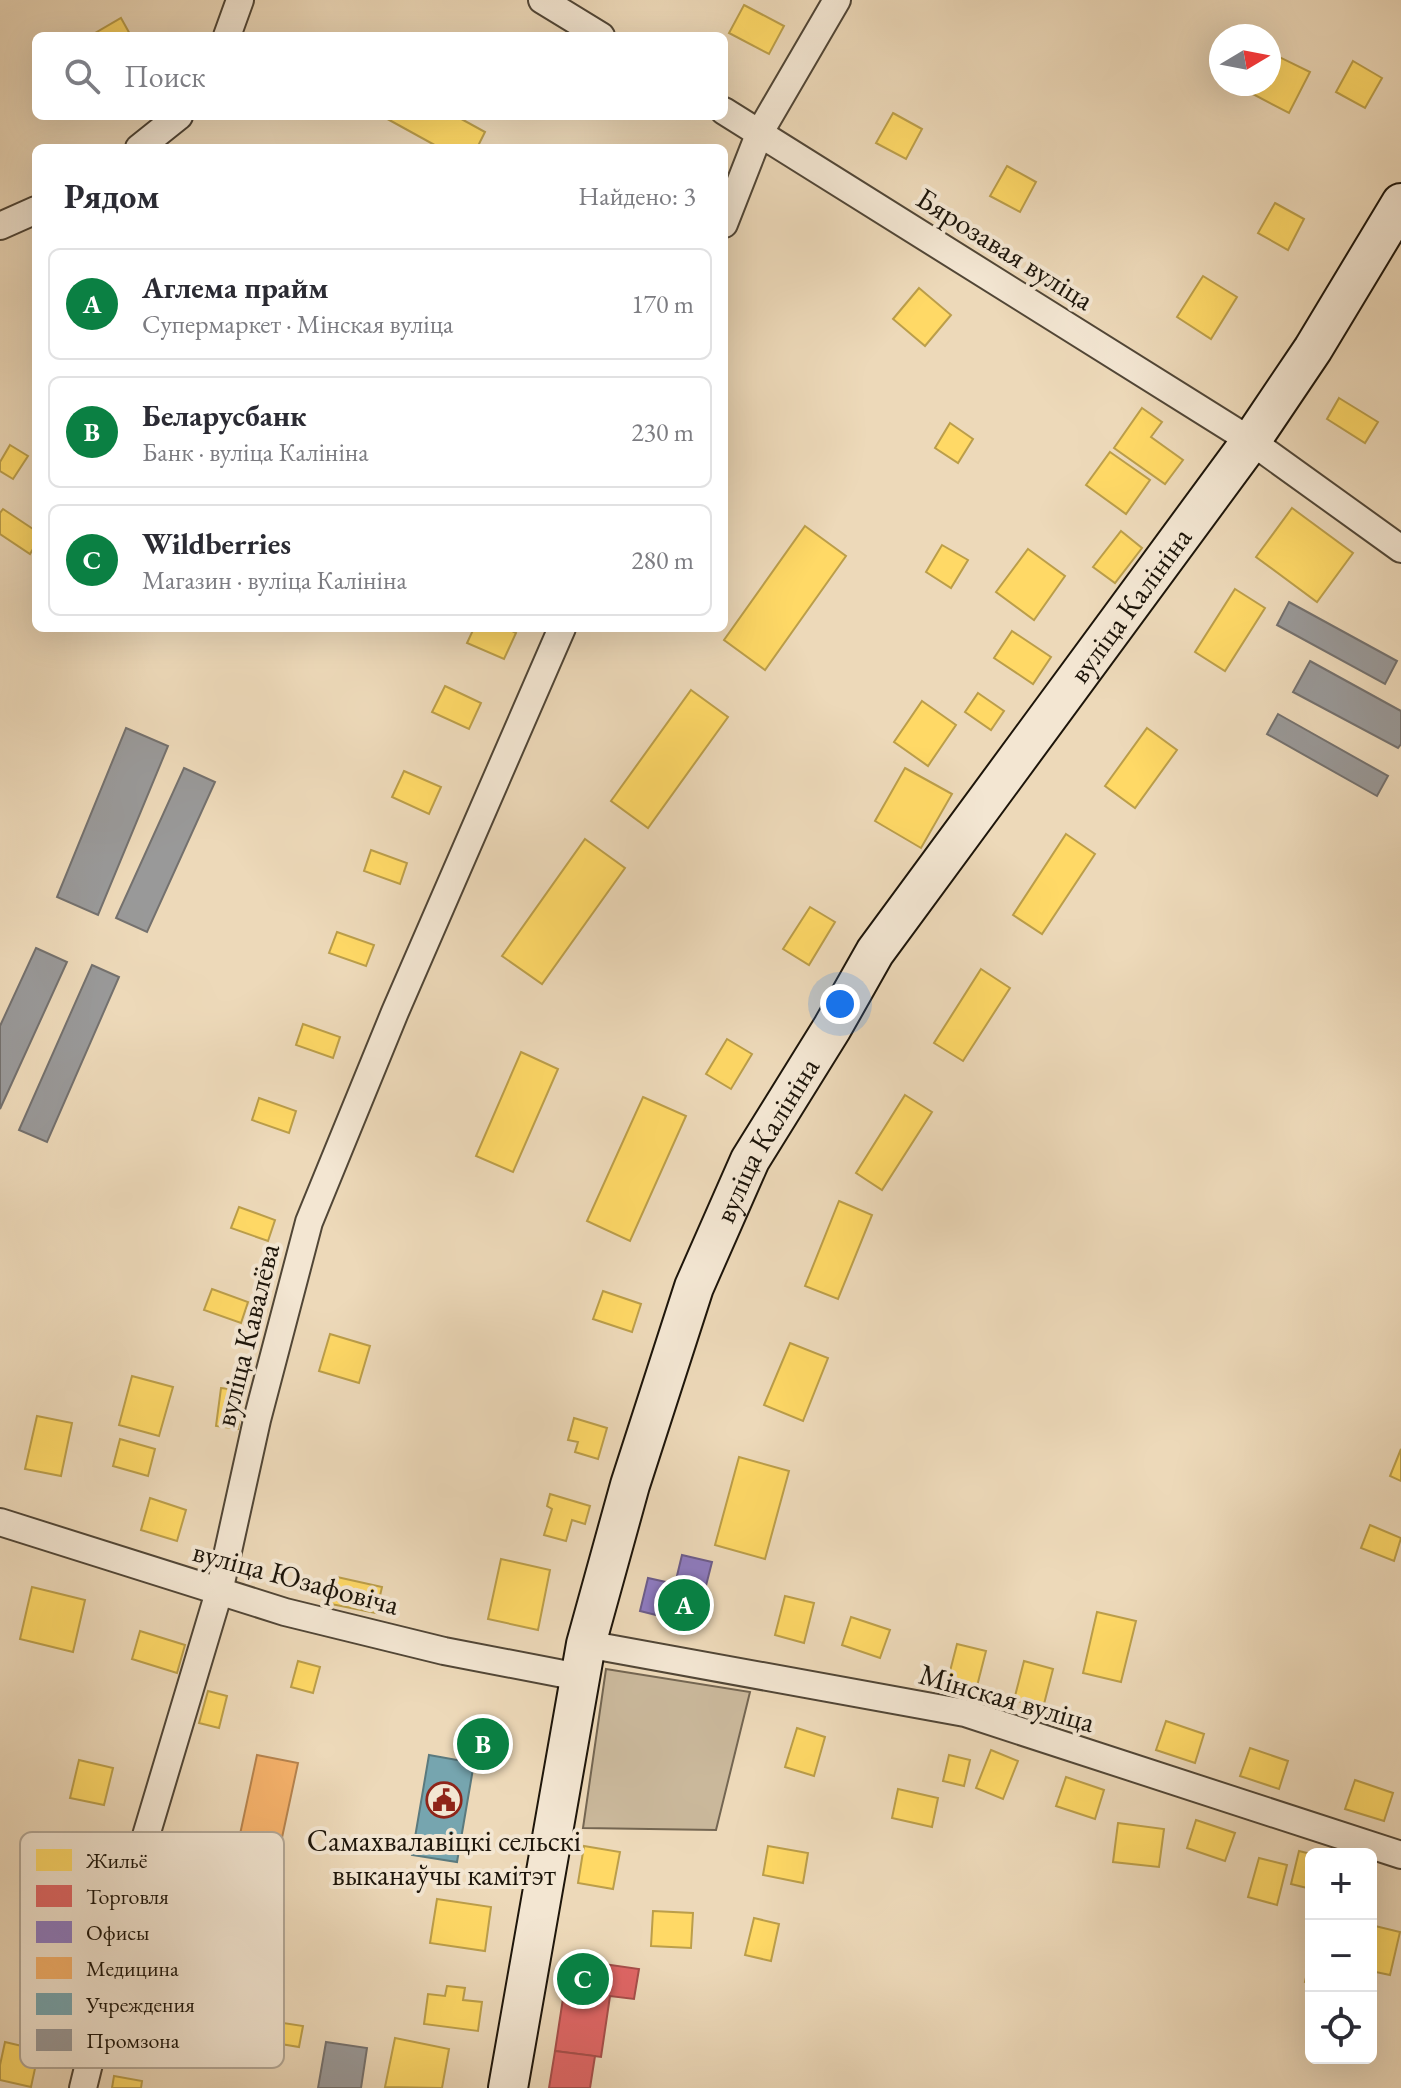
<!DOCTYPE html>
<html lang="ru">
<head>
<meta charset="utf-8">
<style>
	body { margin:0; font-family:"EB Garamond",serif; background:#f7f7f7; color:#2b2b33 }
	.controls { position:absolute; right:24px; bottom:24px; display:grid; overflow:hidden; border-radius:12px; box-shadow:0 8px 32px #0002 }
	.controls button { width:72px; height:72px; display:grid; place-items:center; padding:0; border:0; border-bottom:2px solid #e1e1e2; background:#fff; color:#2b2b33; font:40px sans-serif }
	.compass { position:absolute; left:1209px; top:24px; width:72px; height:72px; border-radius:50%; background:#fff; box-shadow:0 8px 32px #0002; rotate:80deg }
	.you { position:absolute; left:840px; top:1004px; width:28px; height:28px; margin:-20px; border:6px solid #fff; border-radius:50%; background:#1a73e8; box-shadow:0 0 0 12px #1a73e833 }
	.badge { display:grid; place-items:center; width:52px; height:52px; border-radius:50%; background:#0b8043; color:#fff; font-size:26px; font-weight:700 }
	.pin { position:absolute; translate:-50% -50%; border:4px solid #fff; box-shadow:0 2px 8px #0006 }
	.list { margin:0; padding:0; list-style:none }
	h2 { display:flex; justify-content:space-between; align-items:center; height:104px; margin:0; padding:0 32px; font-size:34px }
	h2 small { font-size:26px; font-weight:400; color:#7c7c81 }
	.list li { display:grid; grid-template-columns:52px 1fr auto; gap:24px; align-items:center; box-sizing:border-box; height:112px; margin:0 16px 16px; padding:0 16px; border:2px solid #e1e1e2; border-radius:12px }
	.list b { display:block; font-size:30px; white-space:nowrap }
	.list p { margin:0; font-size:26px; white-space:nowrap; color:#7c7c81 }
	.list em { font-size:26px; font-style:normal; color:#7c7c81 }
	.icon { flex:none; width:44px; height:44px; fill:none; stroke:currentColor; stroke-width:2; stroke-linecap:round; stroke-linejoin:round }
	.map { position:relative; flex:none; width:1401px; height:2088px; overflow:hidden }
	.search { position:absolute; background:#fff; box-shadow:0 8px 32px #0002; left:32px; top:32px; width:696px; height:88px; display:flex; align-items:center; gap:20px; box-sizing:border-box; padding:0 28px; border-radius:12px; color:#7c7c81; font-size:30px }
	.panel { position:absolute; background:#fff; box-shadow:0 8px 32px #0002; left:32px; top:144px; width:696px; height:488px; border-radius:12px }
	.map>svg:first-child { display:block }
	.green { fill:#cab89b; stroke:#746652; stroke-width:2 }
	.homes { fill:#ffd966; stroke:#bb9e4a; stroke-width:2 }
	.shops { fill:#e06666; stroke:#a64e4a; stroke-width:2 }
	.offices { fill:#8e7cc3; stroke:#6c5d8c; stroke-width:2 }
	.health { fill:#f6b26b; stroke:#b5834e; stroke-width:2 }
	.public { fill:#76a5af; stroke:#5b7a7e; stroke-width:2 }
	.industry { fill:#999; stroke:#74716e; stroke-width:2 }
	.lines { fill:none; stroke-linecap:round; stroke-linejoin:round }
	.street-casing { stroke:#514636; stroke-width:30 }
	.secondary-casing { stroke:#1d150a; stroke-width:42 }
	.street { stroke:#f3e6d2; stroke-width:26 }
	.secondary { stroke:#f3e6d2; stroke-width:38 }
	.labels { text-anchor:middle; stroke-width:8; stroke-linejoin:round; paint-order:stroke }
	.street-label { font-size:30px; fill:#1d150a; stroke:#f3e6d2 }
	.poi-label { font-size:30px; fill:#1d150a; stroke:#f3e6d2 }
	.key { fill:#f3e6d2; stroke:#b3a796; stroke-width:2 }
	.key-label { font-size:22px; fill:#1d150a }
</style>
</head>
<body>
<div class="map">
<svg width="1401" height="2088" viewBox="0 0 1401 2088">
	<rect width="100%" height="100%" fill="#edd9b9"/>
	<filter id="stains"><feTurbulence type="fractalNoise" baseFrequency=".0025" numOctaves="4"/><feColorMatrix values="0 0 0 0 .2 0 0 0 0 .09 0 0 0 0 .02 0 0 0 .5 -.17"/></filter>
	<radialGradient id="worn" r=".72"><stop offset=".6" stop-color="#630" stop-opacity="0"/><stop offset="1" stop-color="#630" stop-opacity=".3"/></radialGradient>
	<polygon class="green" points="606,1669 750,1692 716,1830 583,1828"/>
	<g class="homes">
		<polygon points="744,5 784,26 769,54 729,33"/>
		<polygon points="121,18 131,36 90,36"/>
		<polygon points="1269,52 1310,72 1289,113 1249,92 1253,84 1269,84"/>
		<polygon points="1353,61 1382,78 1365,108 1336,92"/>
		<polygon points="893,113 922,129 906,159 876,143"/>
		<polygon points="382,116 456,116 485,132 477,148 440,148"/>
		<polygon points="1007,166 1036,182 1020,212 990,196"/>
		<polygon points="1275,203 1304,219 1288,250 1258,233"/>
		<polygon points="1203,276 1237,297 1211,339 1177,317"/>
		<polygon points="919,288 951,315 925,346 893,319"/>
		<polygon points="1339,398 1378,422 1365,443 1327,419"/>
		<polygon points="1142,408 1162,422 1151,437 1183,460 1165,484 1114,448"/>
		<polygon points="950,423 973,439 958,463 935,448"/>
		<polygon points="10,445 28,456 13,479 0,471 0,462"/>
		<polygon points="1110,452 1150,480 1126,514 1086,485"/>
		<polygon points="1292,508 1353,553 1317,602 1256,557"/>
		<polygon points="3,509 36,531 36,544 30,554 0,534 0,513"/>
		<polygon points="805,526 846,556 765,670 724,640"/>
		<polygon points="1121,531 1142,548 1115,583 1093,567"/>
		<polygon points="942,545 968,560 951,588 926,572"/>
		<polygon points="1028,549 1065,576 1034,620 996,592"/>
		<polygon points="1235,589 1265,608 1225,671 1195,652"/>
		<polygon points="474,628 506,628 516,633 504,659 467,643"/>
		<polygon points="1012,631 1051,657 1033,684 994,658"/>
		<polygon points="445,686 481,703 469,729 432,712"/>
		<polygon points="691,690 728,717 648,828 611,801"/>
		<polygon points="978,693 1004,711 991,730 965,712"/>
		<polygon points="922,701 956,725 928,766 894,742"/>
		<polygon points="1147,728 1177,750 1135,808 1105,786"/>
		<polygon points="905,768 952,794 921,848 875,821"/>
		<polygon points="404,771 441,787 429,814 392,797"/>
		<polygon points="1066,834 1095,854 1042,934 1013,915"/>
		<polygon points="585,839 625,868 542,984 502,956"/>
		<polygon points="371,850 407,863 400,884 364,871"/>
		<polygon points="810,907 835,922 809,965 783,949"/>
		<polygon points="337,932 374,945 366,966 329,953"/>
		<polygon points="981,969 1010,988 963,1061 934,1043"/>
		<polygon points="303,1024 340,1037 333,1058 296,1045"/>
		<polygon points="727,1039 752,1054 731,1089 706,1074"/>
		<polygon points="521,1052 558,1069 513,1172 476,1156"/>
		<polygon points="905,1095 932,1112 882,1190 856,1173"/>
		<polygon points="643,1097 686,1116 630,1241 587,1221"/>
		<polygon points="259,1098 296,1111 289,1133 252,1120"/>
		<polygon points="839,1201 872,1215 838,1299 805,1286"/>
		<polygon points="239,1207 275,1220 268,1241 231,1228"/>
		<polygon points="212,1289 248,1302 241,1323 204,1310"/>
		<polygon points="603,1291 641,1304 632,1332 593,1319"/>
		<polygon points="330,1334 370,1346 359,1383 319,1371"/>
		<polygon points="790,1343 828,1358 803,1421 764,1405"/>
		<polygon points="132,1376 173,1387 159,1436 119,1425"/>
		<polygon points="221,1388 244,1391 238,1429 216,1426"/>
		<polygon points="37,1416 72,1423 61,1476 25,1469"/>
		<polygon points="574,1418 607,1428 598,1459 575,1452 578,1442 568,1440"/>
		<polygon points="120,1439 155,1449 148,1476 113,1466"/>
		<polygon points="1401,1449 1401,1481 1390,1476"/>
		<polygon points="739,1457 789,1471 765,1559 715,1545"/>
		<polygon points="550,1494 590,1506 585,1524 572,1520 566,1541 544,1535 552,1509 547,1506"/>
		<polygon points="150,1498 186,1510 177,1541 141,1530"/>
		<polygon points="1370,1525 1401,1538 1394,1561 1361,1548"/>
		<polygon points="501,1559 550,1570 538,1630 488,1619"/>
		<polygon points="337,1577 382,1587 376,1613 331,1604"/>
		<polygon points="32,1587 85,1600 73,1652 20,1639"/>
		<polygon points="785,1596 814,1603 804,1643 775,1635"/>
		<polygon points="1097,1612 1136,1621 1121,1682 1083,1673"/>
		<polygon points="851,1617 890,1630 880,1658 842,1645"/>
		<polygon points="140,1631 185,1645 177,1673 132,1659"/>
		<polygon points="957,1644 986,1651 976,1690 947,1683"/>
		<polygon points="298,1661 320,1667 313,1693 291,1687"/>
		<polygon points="1024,1661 1053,1669 1043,1708 1014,1700"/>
		<polygon points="208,1691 227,1696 219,1728 199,1723"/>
		<polygon points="1166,1721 1204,1734 1195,1763 1156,1750"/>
		<polygon points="797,1728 825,1737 814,1776 785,1767"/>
		<polygon points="1250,1748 1288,1761 1279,1789 1240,1776"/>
		<polygon points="991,1750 1018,1761 1003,1799 976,1788"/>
		<polygon points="949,1755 970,1760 964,1786 943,1781"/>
		<polygon points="79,1760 113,1768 104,1805 70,1798"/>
		<polygon points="1066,1777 1104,1790 1095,1819 1056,1806"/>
		<polygon points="1355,1780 1393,1793 1384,1821 1345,1809"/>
		<polygon points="898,1789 938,1798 932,1827 892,1818"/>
		<polygon points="1196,1820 1235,1833 1225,1861 1187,1848"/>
		<polygon points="1118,1823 1164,1829 1159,1867 1113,1862"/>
		<polygon points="584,1846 620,1852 613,1889 578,1883"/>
		<polygon points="768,1846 808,1853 803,1883 763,1875"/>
		<polygon points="1299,1851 1311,1854 1311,1889 1291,1884"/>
		<polygon points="1259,1858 1287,1865 1277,1905 1248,1897"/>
		<polygon points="437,1899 491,1907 485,1951 430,1943"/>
		<polygon points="653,1911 693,1913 691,1948 651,1946"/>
		<polygon points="754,1918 779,1924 771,1961 745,1955"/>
		<polygon points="1371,1925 1400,1932 1390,1975 1371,1971"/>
		<polygon points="1311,1954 1311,1983 1305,1982"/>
		<polygon points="447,1986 465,1988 463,2000 482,2002 478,2031 424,2024 428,1994 445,1996"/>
		<polygon points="237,2016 303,2026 299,2047 233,2036"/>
		<polygon points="395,2038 449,2049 442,2088 385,2087"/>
		<polygon points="5,2042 39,2050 31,2087 0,2080 0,2065"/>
		<polygon points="114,2076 142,2081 141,2088 112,2088"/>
	</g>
	<g class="shops">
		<polygon points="469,1726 502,1731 497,1763 465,1758"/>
		<polygon points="569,1959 639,1969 634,1999 610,1996 601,2057 555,2051"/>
		<polygon points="555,2051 595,2056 590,2088 549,2088"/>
	</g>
	<polygon class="offices" points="682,1555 712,1562 696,1625 640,1611 648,1578 675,1584"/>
	<polygon class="health" points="257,1755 298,1763 277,1861 236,1853"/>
	<polygon class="public" points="429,1755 474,1763 457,1862 412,1855"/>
	<g class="industry">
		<polygon points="1289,602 1397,661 1385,684 1277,625"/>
		<polygon points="1310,661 1401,711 1401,744 1398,748 1293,692"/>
		<polygon points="1278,714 1388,776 1377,796 1267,734"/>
		<polygon points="126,728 168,746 98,915 57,897"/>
		<polygon points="184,768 215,782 147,932 116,918"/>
		<polygon points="36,948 67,962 0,1109 0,1026"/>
		<polygon points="92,965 119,977 47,1142 19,1130"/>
		<polygon points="326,2042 367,2048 361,2088 318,2088"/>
	</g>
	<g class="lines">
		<defs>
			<g id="street">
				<polyline points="542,0 601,36"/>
				<polyline points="227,36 240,0"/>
				<polyline points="724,111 1251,441 1401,549"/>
				<polyline points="139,148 179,116"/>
				<polyline points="724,224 760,132 837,0"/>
				<polyline points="0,226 36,210"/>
				<polyline points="0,1522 285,1612 444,1651 579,1677"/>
				<polyline points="586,1644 965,1713 1401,1855"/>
				<polyline points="83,2088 142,1849 219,1592 257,1420 309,1222 395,1012 562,628"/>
			</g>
			<g id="secondary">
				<path id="s1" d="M508 2088 586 1644 630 1485 694 1287 750 1160 832 1028 875 952 1251 441 1313 349 1401 203"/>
			</g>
		</defs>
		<use href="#street" class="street-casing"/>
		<use href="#secondary" class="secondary-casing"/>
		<use href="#street" class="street"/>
		<use href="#secondary" class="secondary"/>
	</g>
	<defs>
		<symbol id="civic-ring" viewBox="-11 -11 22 22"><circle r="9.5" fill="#f3e6d2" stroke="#8f2418" stroke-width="1.5"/><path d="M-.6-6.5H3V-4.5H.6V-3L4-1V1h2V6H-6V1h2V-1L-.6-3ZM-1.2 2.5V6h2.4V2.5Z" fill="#8f2418"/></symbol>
	</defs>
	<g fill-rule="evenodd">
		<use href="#civic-ring" x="424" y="1780" width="40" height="40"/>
	</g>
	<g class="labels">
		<g class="street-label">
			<text transform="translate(1005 249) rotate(32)" y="10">Бярозавая вуліца</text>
			<text dy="10" stroke="none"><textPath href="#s1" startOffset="1636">вуліца Калініна</textPath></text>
			<text dy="10" stroke="none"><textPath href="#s1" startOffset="988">вуліца Калініна</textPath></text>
			<text transform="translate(247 1335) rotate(-76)" y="10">вуліца Кавалёва</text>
			<text transform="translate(296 1578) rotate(15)" y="10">вуліца Юзафовіча</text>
			<text transform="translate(1007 1698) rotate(16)" y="10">Мінская вуліца</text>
		</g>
		<g class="poi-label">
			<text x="444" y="1851">Самахвалавіцкі сельскі<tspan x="444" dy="34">выканаўчы камітэт</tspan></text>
		</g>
	</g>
	<rect x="20" y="1832" width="264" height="236" rx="12" class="key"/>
	<rect x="36" y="1849" width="36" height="22" fill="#ffd966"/>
	<rect x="36" y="1885" width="36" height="22" fill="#e06666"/>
	<rect x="36" y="1921" width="36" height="22" fill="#8e7cc3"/>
	<rect x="36" y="1957" width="36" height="22" fill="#f6b26b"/>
	<rect x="36" y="1993" width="36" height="22" fill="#76a5af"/>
	<rect x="36" y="2029" width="36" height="22" fill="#999"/>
	<g class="key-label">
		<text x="86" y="1868">Жильё</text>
		<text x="86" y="1904">Торговля</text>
		<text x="86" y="1940">Офисы</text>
		<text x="86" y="1976">Медицина</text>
		<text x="86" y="2012">Учреждения</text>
		<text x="86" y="2048">Промзона</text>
	</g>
	<rect width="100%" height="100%" filter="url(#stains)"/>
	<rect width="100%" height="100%" fill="url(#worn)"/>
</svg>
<div class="controls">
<button>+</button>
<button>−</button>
<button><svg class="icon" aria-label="locate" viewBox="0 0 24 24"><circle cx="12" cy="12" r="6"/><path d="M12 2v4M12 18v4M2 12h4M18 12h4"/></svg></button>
</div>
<svg class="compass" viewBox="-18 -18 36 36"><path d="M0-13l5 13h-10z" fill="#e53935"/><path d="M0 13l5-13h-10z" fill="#7c7c81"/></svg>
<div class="you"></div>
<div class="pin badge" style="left:684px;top:1605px">A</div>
<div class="pin badge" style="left:483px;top:1744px">B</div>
<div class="pin badge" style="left:583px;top:1979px">C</div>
<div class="search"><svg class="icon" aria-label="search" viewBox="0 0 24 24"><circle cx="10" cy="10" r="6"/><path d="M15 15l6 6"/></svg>Поиск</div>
<section class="panel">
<h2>Рядом<small>Найдено: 3</small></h2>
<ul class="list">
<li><span class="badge">A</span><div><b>Аглема прайм</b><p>Супермаркет · Мінская вуліца</p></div><em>170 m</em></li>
<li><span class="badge">B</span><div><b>Беларусбанк</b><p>Банк · вуліца Калініна</p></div><em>230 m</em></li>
<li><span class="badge">C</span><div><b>Wildberries</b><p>Магазин · вуліца Калініна</p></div><em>280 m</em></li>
</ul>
</section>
</div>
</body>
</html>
